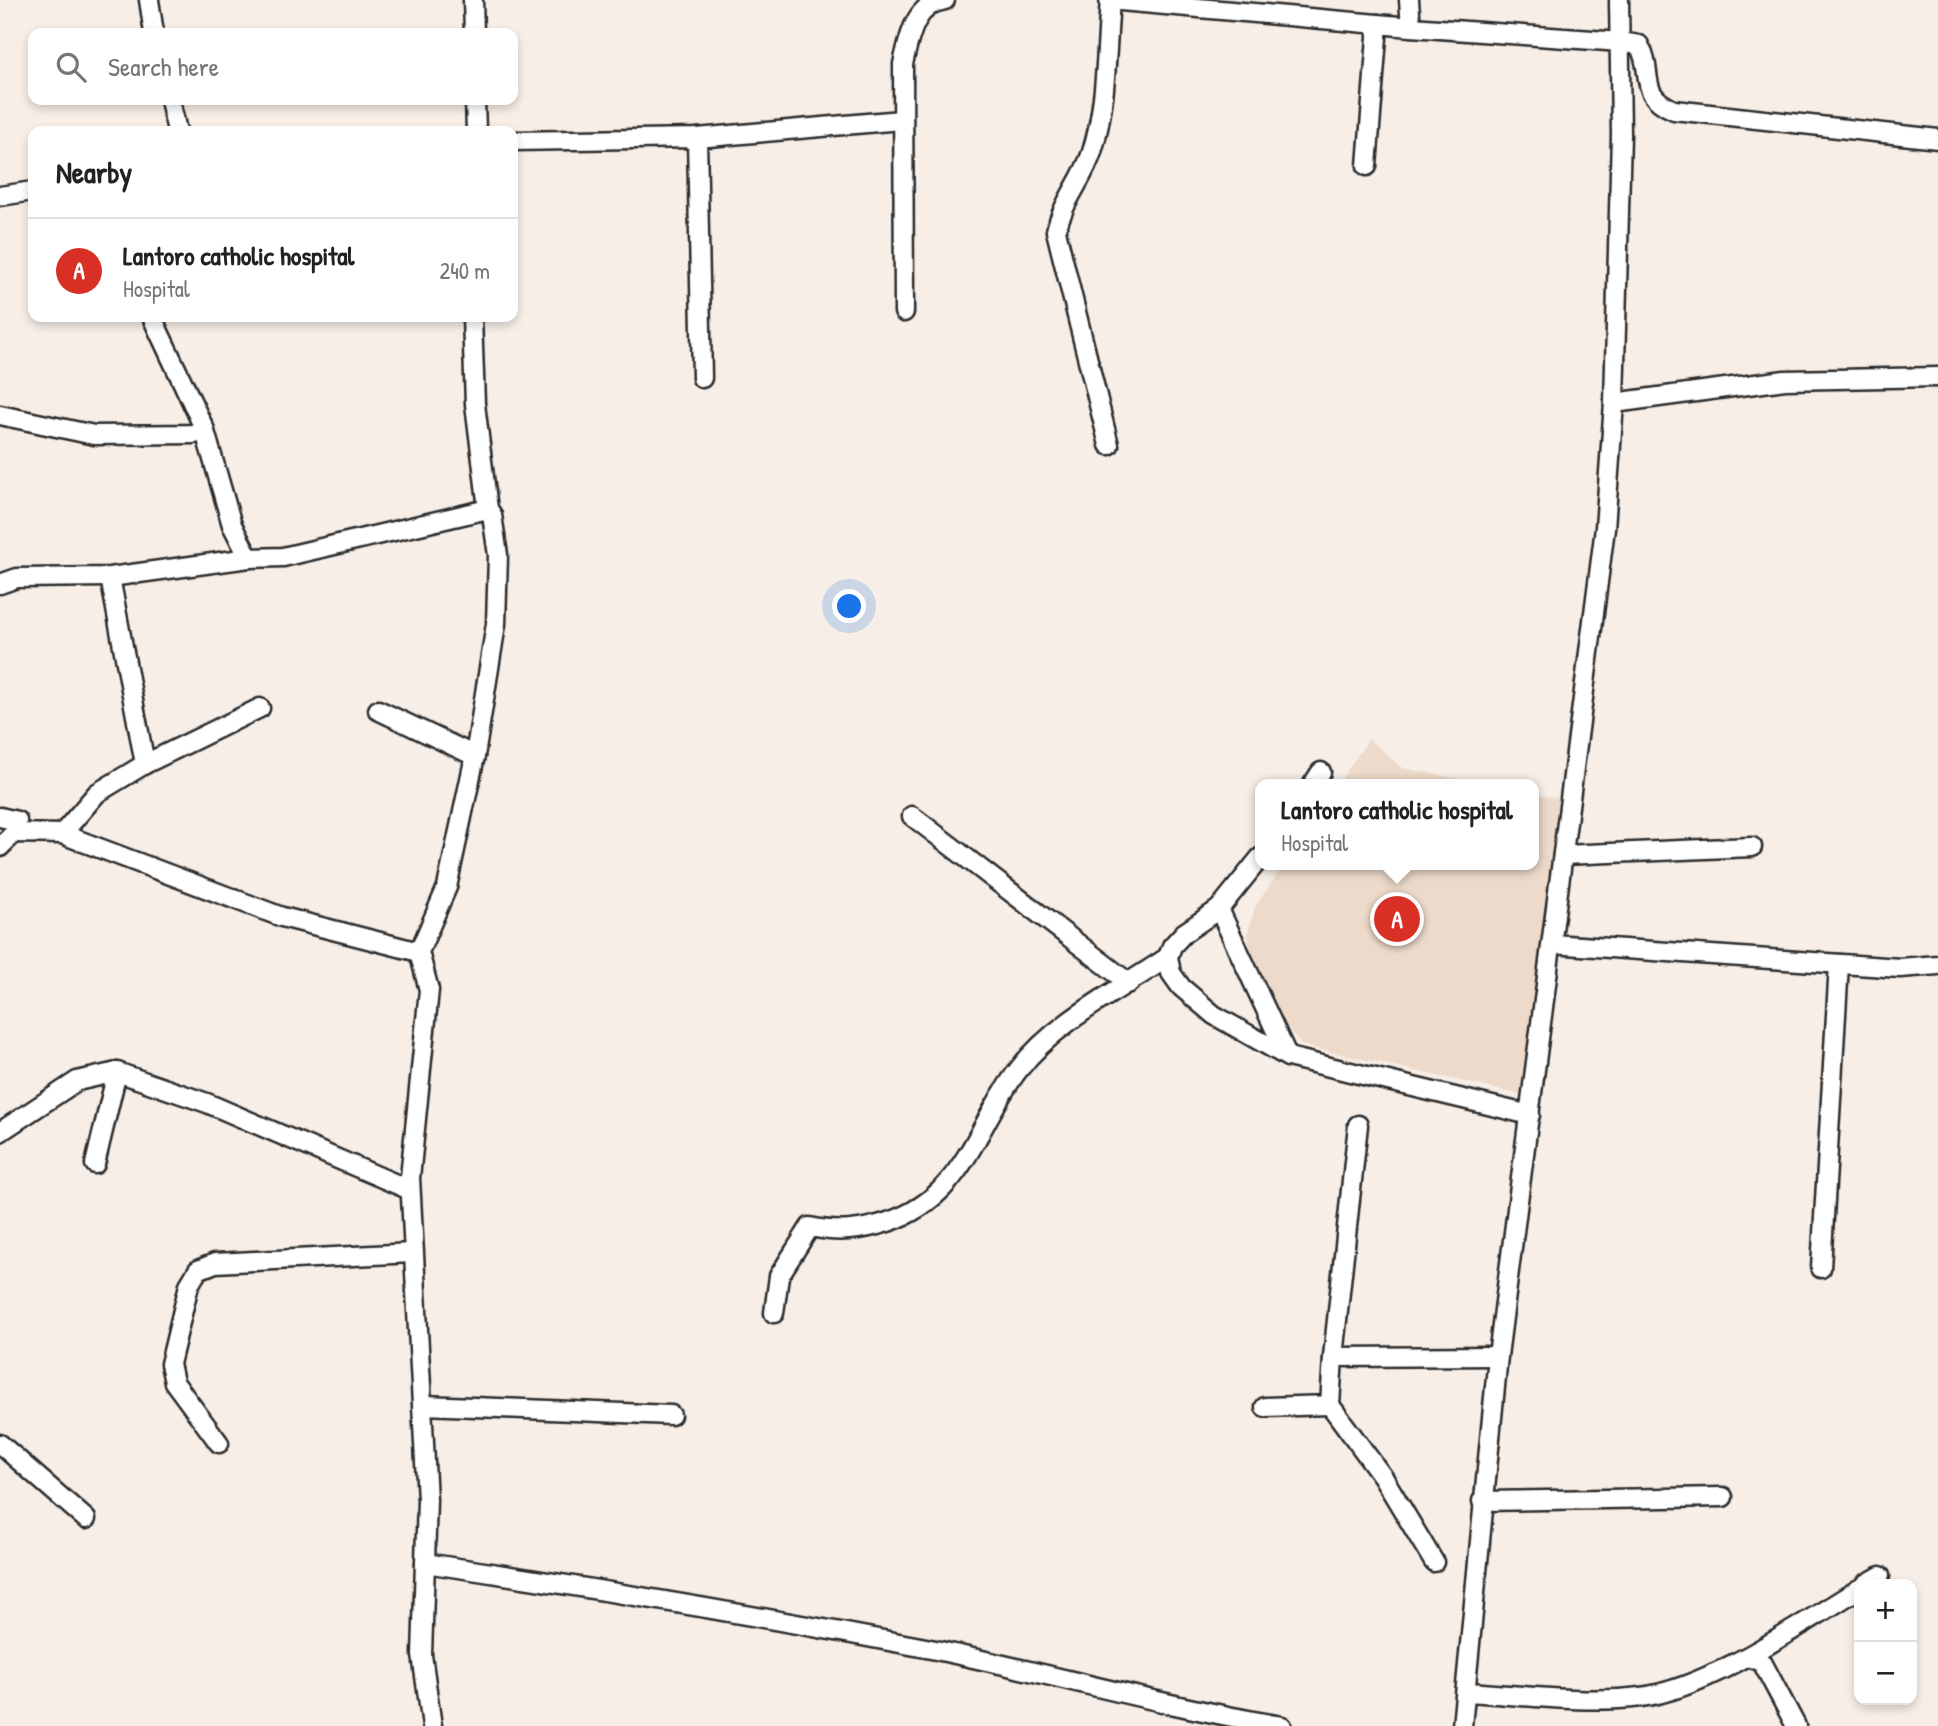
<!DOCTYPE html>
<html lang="en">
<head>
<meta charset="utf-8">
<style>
	body { margin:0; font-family:"Patrick Hand",sans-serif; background:#f6f6f6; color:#222 }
	.controls { position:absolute; right:21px; bottom:21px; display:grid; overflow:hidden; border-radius:14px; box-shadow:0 4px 10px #0003 }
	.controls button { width:63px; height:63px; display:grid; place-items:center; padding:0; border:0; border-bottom:2px solid #e0e0e0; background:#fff; color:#222; font:35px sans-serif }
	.you { position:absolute; left:850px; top:607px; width:24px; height:24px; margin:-18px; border:5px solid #fff; border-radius:50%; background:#1a73e8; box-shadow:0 0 0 10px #1a73e833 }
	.badge { display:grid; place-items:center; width:46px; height:46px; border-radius:50%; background:#d93025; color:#fff; font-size:23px; font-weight:700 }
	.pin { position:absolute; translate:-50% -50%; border:4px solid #fff; box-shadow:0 2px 7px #0006 }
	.popup { position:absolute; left:1255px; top:779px; width:284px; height:91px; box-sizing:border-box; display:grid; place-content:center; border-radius:14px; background:#fff; filter:drop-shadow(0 2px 5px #0005); font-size:23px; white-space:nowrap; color:#767676 }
	.popup b { font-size:26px; color:#222 }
	.popup::after { content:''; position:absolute; left:50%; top:100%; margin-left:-14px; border:14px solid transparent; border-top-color:#fff }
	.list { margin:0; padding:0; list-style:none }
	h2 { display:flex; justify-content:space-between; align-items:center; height:91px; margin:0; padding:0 28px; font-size:30px }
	h2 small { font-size:23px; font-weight:400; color:#767676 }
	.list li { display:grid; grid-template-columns:46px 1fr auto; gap:21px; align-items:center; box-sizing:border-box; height:105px; padding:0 28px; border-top:2px solid #e0e0e0 }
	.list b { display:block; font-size:26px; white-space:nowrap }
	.list p { margin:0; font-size:23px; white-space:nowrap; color:#767676 }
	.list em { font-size:23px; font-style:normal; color:#767676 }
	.icon { flex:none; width:38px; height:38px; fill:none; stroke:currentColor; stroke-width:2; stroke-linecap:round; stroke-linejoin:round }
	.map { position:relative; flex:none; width:1938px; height:1726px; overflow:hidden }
	.search { position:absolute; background:#fff; box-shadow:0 4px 10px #0003; left:28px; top:28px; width:490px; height:77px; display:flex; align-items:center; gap:18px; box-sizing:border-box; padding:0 24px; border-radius:14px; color:#767676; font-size:26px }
	.panel { position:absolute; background:#fff; box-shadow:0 4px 10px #0003; left:28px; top:126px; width:490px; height:196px; border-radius:14px }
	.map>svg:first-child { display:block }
	.built { fill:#eddaca }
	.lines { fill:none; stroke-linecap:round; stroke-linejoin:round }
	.minor-casing { stroke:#2b2b2b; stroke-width:23 }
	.minor { stroke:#fff; stroke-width:18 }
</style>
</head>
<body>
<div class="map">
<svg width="1938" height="1726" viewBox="0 0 1938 1726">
	<rect width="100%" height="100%" fill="#f7eee7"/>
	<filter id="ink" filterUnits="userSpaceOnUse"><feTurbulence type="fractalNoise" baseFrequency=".0143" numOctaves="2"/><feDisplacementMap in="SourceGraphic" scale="14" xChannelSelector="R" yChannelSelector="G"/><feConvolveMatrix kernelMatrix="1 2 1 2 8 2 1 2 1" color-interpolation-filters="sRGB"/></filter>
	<g filter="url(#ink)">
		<g class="built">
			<polygon points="1369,739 1402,768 1486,784 1338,784"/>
			<polygon points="1534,794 1558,798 1522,1095 1301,1045 1270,1005 1251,959 1248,931 1255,907 1284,865 1534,865"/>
		</g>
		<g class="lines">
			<defs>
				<g id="minor">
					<polyline points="149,0 154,33"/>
					<polyline points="473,0 474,33"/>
					<path d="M1109 0 1411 27 1621 42 1639 45C1655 73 1636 94 1674 110L1938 139"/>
					<polyline points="1409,0 1411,27"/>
					<polyline points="170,100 177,131"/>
					<polyline points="475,100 476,131"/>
					<polyline points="697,138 702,378"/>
					<polyline points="513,141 697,138 901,120"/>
					<polyline points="1367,166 1378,24"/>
					<polyline points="0,196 33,191"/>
					<path d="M904 312 903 64C909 39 914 4 945 0"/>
					<polyline points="152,317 204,428 232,525 249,558 283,557 488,509"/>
					<polyline points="1614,403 1785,380 1938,377"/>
					<polyline points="0,415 94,435 194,434 204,428"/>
					<path d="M1109 445 1056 231C1063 201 1083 180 1092 152 1107 104 1106 50 1110 0"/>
					<polyline points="110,577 145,764"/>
					<polyline points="0,584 17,578 110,577 249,558"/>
					<polyline points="378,710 475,756"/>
					<polyline points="1313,784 1321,772"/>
					<polyline points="912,816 1129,983"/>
					<polyline points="0,817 17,821 14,833 62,834 282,917 419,952"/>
					<polyline points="62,834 97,793 145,764 260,708"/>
					<polyline points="0,847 14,833"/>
					<polyline points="1563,855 1752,847"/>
					<polyline points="1260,858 1219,909 1184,933 1172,946 1168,957 1171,973 1181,987 1214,1015 1288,1057 1530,1115"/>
					<polyline points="1219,909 1288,1057"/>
					<polyline points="1552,944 1900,968 1938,965"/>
					<polyline points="0,1132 77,1081 117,1072 207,1103 410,1190"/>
					<polyline points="95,1164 117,1072"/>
					<polyline points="1821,1268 1839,964"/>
					<path d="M774 1313 779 1276 810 1227C838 1233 860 1231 888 1222 966 1196 974 1127 1019 1069 1056 1021 1118 991 1168 957"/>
					<polyline points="1333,1357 1358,1125"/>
					<polyline points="424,1405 671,1415"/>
					<polyline points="1330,1405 1383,1477 1434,1562"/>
					<polyline points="1265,1407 1330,1405 1333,1357 1498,1356"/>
					<polyline points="219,1443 174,1382 170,1364 189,1285 198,1270 215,1263 412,1253"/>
					<polyline points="0,1444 86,1519"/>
					<polyline points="1482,1501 1723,1497"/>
					<path d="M425 1563C593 1588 759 1616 926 1648 1045 1672 1162 1706 1282 1726"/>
					<polyline points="1866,1584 1880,1576"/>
					<polyline points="1748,1657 1762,1662 1796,1726"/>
					<path d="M1466 1692C1523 1695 1584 1704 1641 1697 1708 1689 1801 1624 1859 1589"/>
					<polyline points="432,1726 422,1655 427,1500 410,1178 429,990 419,952 447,887 475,756 496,624 498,555 492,515 488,509 475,404 472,317"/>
					<polyline points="1462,1726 1498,1356 1605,528 1614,403 1621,134 1619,0"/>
				</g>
			</defs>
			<use href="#minor" class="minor-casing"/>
			<use href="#minor" class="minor"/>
		</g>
	</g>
</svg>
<div class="controls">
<button>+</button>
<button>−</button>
</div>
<div class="you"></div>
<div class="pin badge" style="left:1397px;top:919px">A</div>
<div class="popup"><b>Lantoro catholic hospital</b>Hospital</div>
<div class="search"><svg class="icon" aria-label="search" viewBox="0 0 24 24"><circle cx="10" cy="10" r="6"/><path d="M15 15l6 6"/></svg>Search here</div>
<section class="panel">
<h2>Nearby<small></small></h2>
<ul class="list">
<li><span class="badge">A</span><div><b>Lantoro catholic hospital</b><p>Hospital</p></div><em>240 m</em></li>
</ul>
</section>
</div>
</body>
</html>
